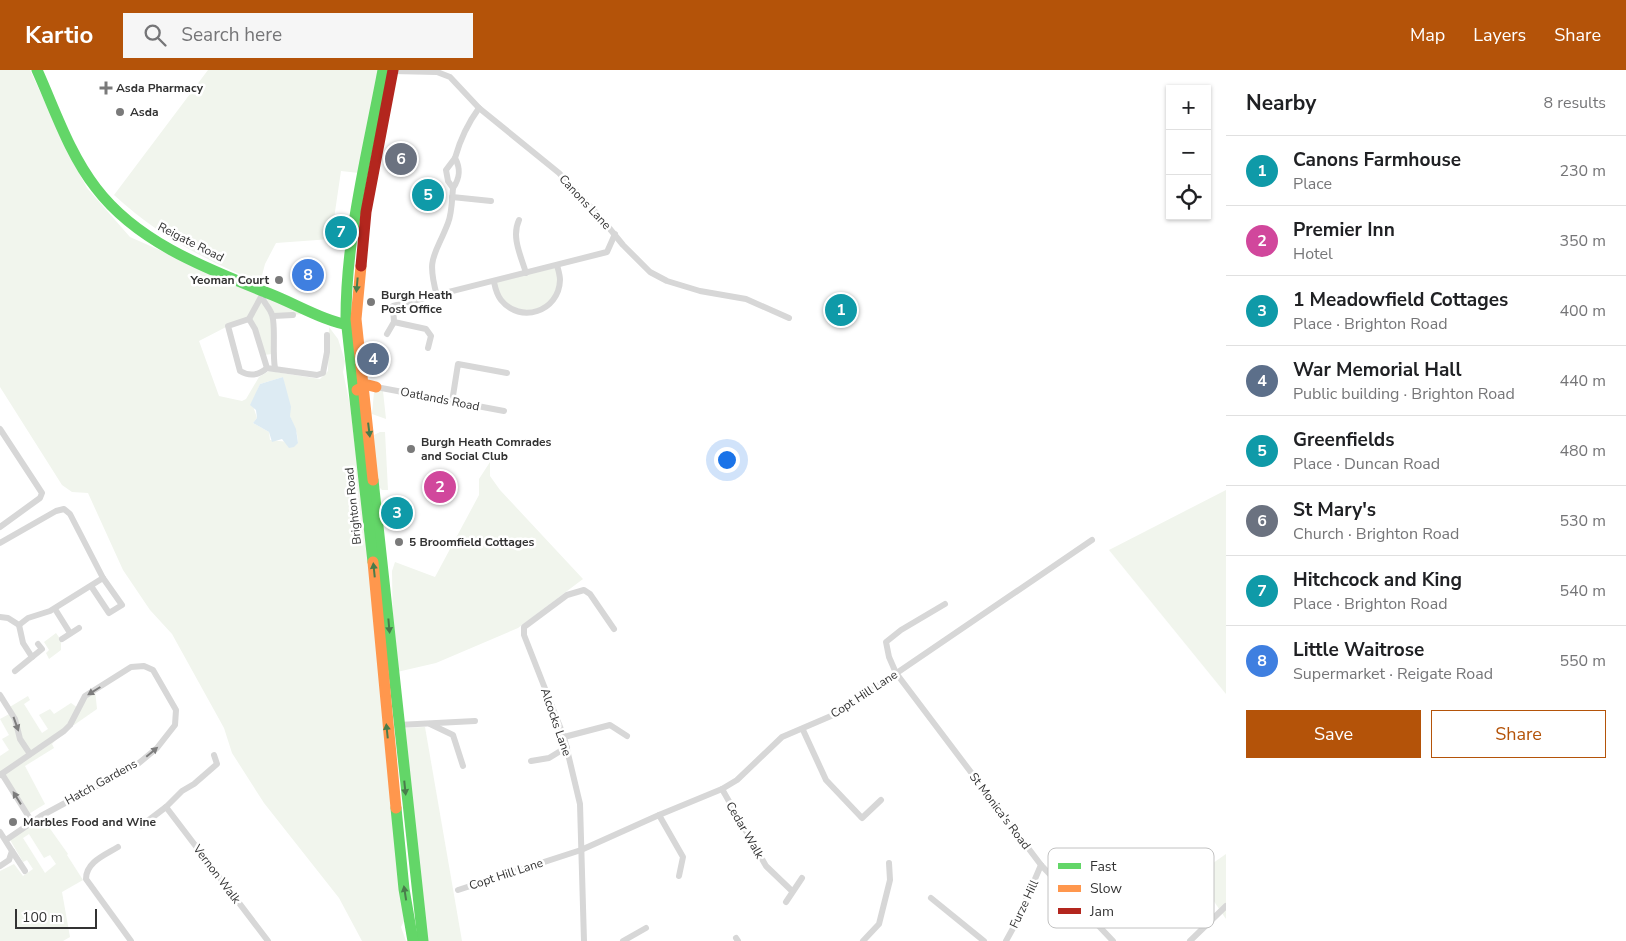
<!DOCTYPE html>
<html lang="en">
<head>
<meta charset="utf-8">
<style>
	body { margin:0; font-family:"Nunito Sans",sans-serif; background:#f6f6f6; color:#202124 }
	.controls { position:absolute; right:15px; top:15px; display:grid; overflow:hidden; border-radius:0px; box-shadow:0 1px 4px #0004 }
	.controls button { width:45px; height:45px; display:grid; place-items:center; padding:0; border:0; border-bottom:1px solid #e0e0e0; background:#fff; color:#202124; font:25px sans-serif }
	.scale { position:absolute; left:15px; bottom:12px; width:82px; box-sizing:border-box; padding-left:5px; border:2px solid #333; border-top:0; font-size:14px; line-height:18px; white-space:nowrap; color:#333; -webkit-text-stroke:4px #fff; paint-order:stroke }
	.you { position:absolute; left:726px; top:389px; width:18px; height:18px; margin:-12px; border:4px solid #fff; border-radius:50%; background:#1a73e8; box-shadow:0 0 0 8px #1a73e833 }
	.badge { display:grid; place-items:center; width:32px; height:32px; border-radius:50%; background:#b45309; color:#fff; font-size:16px; font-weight:700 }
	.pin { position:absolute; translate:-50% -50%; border:2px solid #fff; box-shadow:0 1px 5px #0006 }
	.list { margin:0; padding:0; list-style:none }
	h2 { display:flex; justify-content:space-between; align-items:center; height:65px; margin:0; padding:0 20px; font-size:21px }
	h2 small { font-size:16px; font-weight:400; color:#757577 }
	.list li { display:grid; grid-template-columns:32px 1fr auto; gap:15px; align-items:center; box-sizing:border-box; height:70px; padding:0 20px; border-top:1px solid #e0e0e0 }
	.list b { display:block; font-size:19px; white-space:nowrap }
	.list p { margin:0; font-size:16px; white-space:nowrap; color:#757577 }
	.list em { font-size:16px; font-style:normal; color:#757577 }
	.actions { display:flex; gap:10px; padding:15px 20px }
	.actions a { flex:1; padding:11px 0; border:1px solid #b45309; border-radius:0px; text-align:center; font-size:18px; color:#b45309 }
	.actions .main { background:#b45309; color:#fff }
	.icon { flex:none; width:28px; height:28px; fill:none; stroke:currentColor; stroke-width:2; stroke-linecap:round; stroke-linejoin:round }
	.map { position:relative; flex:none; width:1226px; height:871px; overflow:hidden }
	header { display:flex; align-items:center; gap:30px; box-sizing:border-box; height:70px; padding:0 25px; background:#b45309; color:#fff }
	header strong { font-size:24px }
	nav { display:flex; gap:28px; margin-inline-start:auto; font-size:18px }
	.search { width:350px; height:45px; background:#f6f6f6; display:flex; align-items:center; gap:12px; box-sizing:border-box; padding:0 18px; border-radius:0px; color:#757577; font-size:19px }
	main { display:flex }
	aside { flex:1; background:#fff }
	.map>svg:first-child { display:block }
	.green { fill:#f1f5ed; fill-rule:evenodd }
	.water { fill:#ddebf3 }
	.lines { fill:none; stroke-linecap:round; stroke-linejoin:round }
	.street { stroke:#d7d7d7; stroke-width:6 }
	.fast { stroke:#63d668; stroke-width:11 }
	.slow { stroke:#ff974d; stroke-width:11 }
	.jam { stroke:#b3261e; stroke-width:11 }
	.oneway { fill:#497c4b }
	.oneway2 { fill:#7d7d7d }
	.poi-dot { fill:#7a7a7a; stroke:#fff; stroke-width:2 }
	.labels { text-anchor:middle; stroke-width:5; stroke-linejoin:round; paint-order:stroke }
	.poi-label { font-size:12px; font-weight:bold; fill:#333; stroke:#fff; text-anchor:start }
	.street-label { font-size:12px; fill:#333; stroke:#fff }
	.key { fill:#fff; stroke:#c2c2c2; stroke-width:1 }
	.key-label { font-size:14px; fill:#333 }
</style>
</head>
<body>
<header>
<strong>Kartio</strong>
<div class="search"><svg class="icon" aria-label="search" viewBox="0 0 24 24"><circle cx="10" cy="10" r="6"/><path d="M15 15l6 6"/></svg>Search here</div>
<nav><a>Map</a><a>Layers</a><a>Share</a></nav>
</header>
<main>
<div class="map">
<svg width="1226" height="871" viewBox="0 0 1226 871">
	<rect width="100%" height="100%" fill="#fff"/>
	<g class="green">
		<path d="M0 0H30L69 84 87 118 130 167 304 244 273 246 272 284 264 285 249 249 228 256 199 271 219 326 242 331 246 329 259 307 269 301 320 309 328 301 329 257 338 269 345 291 343 302 350 335 369 490 404 851 401 857 406 871H362L339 828 264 733 232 683 224 658 172 564 150 540 123 500 88 423 72 422 62 415 0 317ZM283 307 290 346 297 364 298 373 270 370 269 362 253 353 257 348 252 333 260 314Z"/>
		<path d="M208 0H379L359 103 341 101 331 169 276 173 265 194 260 213C207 191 157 165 114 125Z"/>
		<path d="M557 195C563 224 554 237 526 245L499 229 494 212Z"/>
		<polygon points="376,320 383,321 386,349 372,344 374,322"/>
		<polygon points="380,362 385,362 388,420 382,420 378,416 372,366"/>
		<polygon points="490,392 490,406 500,420 583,509 518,558 436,593 397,602 393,562 392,501 395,492 435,507 479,425 479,409"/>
		<polygon points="1226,420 1226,624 1109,480"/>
		<polygon points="56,563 61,570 61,580 49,589 46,583 49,580 44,572"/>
		<polygon points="95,620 97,639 74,655 70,655 52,674 54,678 25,696 45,734 27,745 0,705 0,686 9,680 2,669 9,665 0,649 11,643 8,638 28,626 30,630 24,634 42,663 48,659 39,645 50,639 54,644 71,633 78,638"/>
		<polygon points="425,657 462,871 428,871 403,658"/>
		<path d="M41 746 68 784 67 785 83 810 62 822 70 867 63 871H0V801L14 794 23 806 33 799 27 790 23 792 9 768ZM29 764 44 788 50 785 56 794 45 803 23 768Z"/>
		<polygon points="1226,784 1226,849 1196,805"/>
	</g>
	<polygon class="water" points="283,307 291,337 290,346 296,359 298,373 294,377 289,378 282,369 272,372 269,362 253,353 257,348 256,340 250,335 260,314"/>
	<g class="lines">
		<g class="street">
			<polyline points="393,1 437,2 450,7 479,38 559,103 601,148 623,175 650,202 667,211 700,221 746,229 789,248"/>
			<path d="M453 118C460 108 461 99 455 88 460 70 468 53 479 38"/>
			<polyline points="452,127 491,131"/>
			<path d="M519 150C511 167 521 186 526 203"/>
			<path d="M494 212C495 217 497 225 501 230 520 254 559 242 560 210 560 205 558 199 557 195"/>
			<path d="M262 220C260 232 269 235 272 245 276 256 272 283 275 298"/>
			<path d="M437 226C426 186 435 187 448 153 452 143 452 129 453 118L448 111 446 100 455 88"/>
			<polyline points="273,246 293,245"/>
			<polyline points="249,249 261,227"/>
			<polyline points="387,264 394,252"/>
			<polyline points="428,278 431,266 426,259 394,252 393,236 607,182 615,164"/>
			<path d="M267 298 255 259 249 249 228 256 240 301C250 307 259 305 267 298L317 305 323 303 327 282V265"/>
			<polyline points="376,317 504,341"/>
			<polyline points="452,332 458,294 507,303"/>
			<polyline points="0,359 42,423 40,428 0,457"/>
			<polyline points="0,473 56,441 64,439 70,444 103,508"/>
			<polyline points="945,534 901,560 886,572 889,587 896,603 1041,795 1113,871"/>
			<polyline points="55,539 70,563"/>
			<polyline points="0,547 8,548 19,555 28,548 50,541 103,508 122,535 109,543 91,516"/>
			<polyline points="19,555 23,573 32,587"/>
			<polyline points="62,569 79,558"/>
			<polyline points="15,601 42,579 38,574"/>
			<polyline points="0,625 15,649 20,669 30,684"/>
			<polyline points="430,654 453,665 463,696"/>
			<polyline points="398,655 475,651"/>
			<polyline points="803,660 826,710 862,748 881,730"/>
			<polyline points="564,667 610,655 627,666"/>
			<polyline points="531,691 549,688 567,677"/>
			<polyline points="2,704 32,752"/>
			<polyline points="0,705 64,661 70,655 85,626 131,597 144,596 153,600 176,640 175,655 157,678 139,693 41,746 6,770"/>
			<polyline points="722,719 766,796 792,821"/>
			<polyline points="166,737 268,871"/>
			<polyline points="659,745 683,787 679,806"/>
			<polyline points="141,756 166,737 182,721 194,714 217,694 214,685"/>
			<polyline points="0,762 12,781 9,790 0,796"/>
			<path d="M118 777C105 785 86 792 86 809L131 871"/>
			<polyline points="12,781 25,801"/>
			<polyline points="458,820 581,780 659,745 722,719 737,710 782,667 838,643 1092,470"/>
			<polyline points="931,828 984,871"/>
			<polyline points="786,832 802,808"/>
			<polyline points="736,868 738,871"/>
			<polyline points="584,871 580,734 564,667 524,565 524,557 567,525 584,520 590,524 614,559"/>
			<polyline points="623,871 646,858"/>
			<polyline points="863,871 879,854 890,810 889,793"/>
			<polyline points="1006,871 1017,851 1041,795"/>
			<polyline points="1190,871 1226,836"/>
		</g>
		<g class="fast">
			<path d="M37 0C55 40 69 83 96 118 137 172 205 198 265 222 295 233 322 251 353 256"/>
			<polyline points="373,410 423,871"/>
			<path d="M373 492 346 248C346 165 368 81 383 0"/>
			<polyline points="396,738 404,819 413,871"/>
		</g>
		<g class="slow">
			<polyline points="361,196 356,249 373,410"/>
			<polyline points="357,320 368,315 376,317"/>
			<polyline points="373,492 396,738"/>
		</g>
		<polyline class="jam" points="361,196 366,142 393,0"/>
	</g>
	<defs><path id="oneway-solid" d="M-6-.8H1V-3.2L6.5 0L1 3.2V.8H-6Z" transform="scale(1.25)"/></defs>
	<g class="oneway">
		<use href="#oneway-solid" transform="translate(357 215) rotate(95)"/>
		<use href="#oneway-solid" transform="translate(369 360) rotate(83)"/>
		<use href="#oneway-solid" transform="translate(374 500) rotate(-96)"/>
		<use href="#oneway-solid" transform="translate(389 556) rotate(85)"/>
		<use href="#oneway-solid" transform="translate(387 661) rotate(-96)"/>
		<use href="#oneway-solid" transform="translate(405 718) rotate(84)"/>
		<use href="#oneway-solid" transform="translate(405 823) rotate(-99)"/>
	</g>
	<g class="oneway2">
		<use href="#oneway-solid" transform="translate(94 621) rotate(148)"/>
		<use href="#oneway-solid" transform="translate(16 654) rotate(70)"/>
		<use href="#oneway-solid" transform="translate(152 682) rotate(-40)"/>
		<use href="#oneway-solid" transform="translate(17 728) rotate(-122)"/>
	</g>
	<g class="poi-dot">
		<path d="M103.5 10.5h5v5h5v5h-5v5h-5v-5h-5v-5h5z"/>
		<circle cx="120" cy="42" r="5"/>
		<circle cx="279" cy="210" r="5"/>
		<circle cx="371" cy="232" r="5"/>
		<circle cx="411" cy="379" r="5"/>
		<circle cx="399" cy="472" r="5"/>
		<circle cx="13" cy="752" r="5"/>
	</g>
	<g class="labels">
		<g class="poi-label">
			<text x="116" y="22">Asda Pharmacy</text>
			<text x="130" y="46">Asda</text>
			<text x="269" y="214" text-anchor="end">Yeoman Court</text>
			<text x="381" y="229">Burgh Heath<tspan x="381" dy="14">Post Office</tspan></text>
			<text x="421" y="376">Burgh Heath Comrades<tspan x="421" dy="14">and Social Club</tspan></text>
			<text x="409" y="476">5 Broomfield Cottages</text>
			<text x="23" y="756">Marbles Food and Wine</text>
		</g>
		<g class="street-label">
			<text transform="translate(585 132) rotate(47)" y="4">Canons Lane</text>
			<text transform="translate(191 172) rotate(27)" y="4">Reigate Road</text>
			<text transform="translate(440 329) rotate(11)" y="4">Oatlands Road</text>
			<text transform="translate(353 436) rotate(-96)" y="4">Brighton Road</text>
			<text transform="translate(864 624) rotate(-33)" y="4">Copt Hill Lane</text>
			<text transform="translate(556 652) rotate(71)" y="4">Alcocks Lane</text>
			<text transform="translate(101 712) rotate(-29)" y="4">Hatch Gardens</text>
			<text transform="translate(1000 741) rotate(53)" y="4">St Monica's Road</text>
			<text transform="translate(745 760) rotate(60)" y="4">Cedar Walk</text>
			<text transform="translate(217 804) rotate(53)" y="4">Vernon Walk</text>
			<text transform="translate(506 804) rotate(-18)" y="4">Copt Hill Lane</text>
			<text transform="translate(1024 834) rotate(-65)" y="4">Furze Hill</text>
		</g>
	</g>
	<rect x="1048" y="778" width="166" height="80" rx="8" class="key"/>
	<rect x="1058" y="793" width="23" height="6" fill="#63d668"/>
	<rect x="1058" y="815" width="23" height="7" fill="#ff974d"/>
	<rect x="1058" y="838" width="23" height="6" fill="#b3261e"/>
	<g class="key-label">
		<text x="1090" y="801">Fast</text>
		<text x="1090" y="823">Slow</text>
		<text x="1090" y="846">Jam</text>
	</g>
</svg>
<div class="controls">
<button>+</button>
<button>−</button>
<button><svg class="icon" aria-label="locate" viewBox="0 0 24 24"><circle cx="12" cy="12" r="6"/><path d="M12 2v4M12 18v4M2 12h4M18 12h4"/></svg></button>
</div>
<div class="scale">100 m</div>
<div class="you"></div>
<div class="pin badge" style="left:841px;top:240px;background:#0f9aa8">1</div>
<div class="pin badge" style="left:440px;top:417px;background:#d1479c">2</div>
<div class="pin badge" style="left:397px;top:443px;background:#0f9aa8">3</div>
<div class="pin badge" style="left:373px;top:289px;background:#5c6f8a">4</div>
<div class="pin badge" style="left:428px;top:125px;background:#0f9aa8">5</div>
<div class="pin badge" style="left:401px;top:89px;background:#6b7280">6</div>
<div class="pin badge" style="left:341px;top:162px;background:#0f9aa8">7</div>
<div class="pin badge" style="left:308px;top:205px;background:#3f7fe0">8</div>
</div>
<aside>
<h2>Nearby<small>8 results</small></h2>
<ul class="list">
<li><span class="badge" style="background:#0f9aa8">1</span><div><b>Canons Farmhouse</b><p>Place</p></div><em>230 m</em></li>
<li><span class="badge" style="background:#d1479c">2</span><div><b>Premier Inn</b><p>Hotel</p></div><em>350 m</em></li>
<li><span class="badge" style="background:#0f9aa8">3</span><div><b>1 Meadowfield Cottages</b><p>Place · Brighton Road</p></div><em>400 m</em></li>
<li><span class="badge" style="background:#5c6f8a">4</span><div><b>War Memorial Hall</b><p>Public building · Brighton Road</p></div><em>440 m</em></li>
<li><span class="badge" style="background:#0f9aa8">5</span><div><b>Greenfields</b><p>Place · Duncan Road</p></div><em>480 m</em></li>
<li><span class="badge" style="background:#6b7280">6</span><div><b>St Mary's</b><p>Church · Brighton Road</p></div><em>530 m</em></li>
<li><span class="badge" style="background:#0f9aa8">7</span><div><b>Hitchcock and King</b><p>Place · Brighton Road</p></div><em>540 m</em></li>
<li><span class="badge" style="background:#3f7fe0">8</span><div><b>Little Waitrose</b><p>Supermarket · Reigate Road</p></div><em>550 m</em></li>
</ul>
<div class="actions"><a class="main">Save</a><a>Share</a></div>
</aside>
</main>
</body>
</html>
